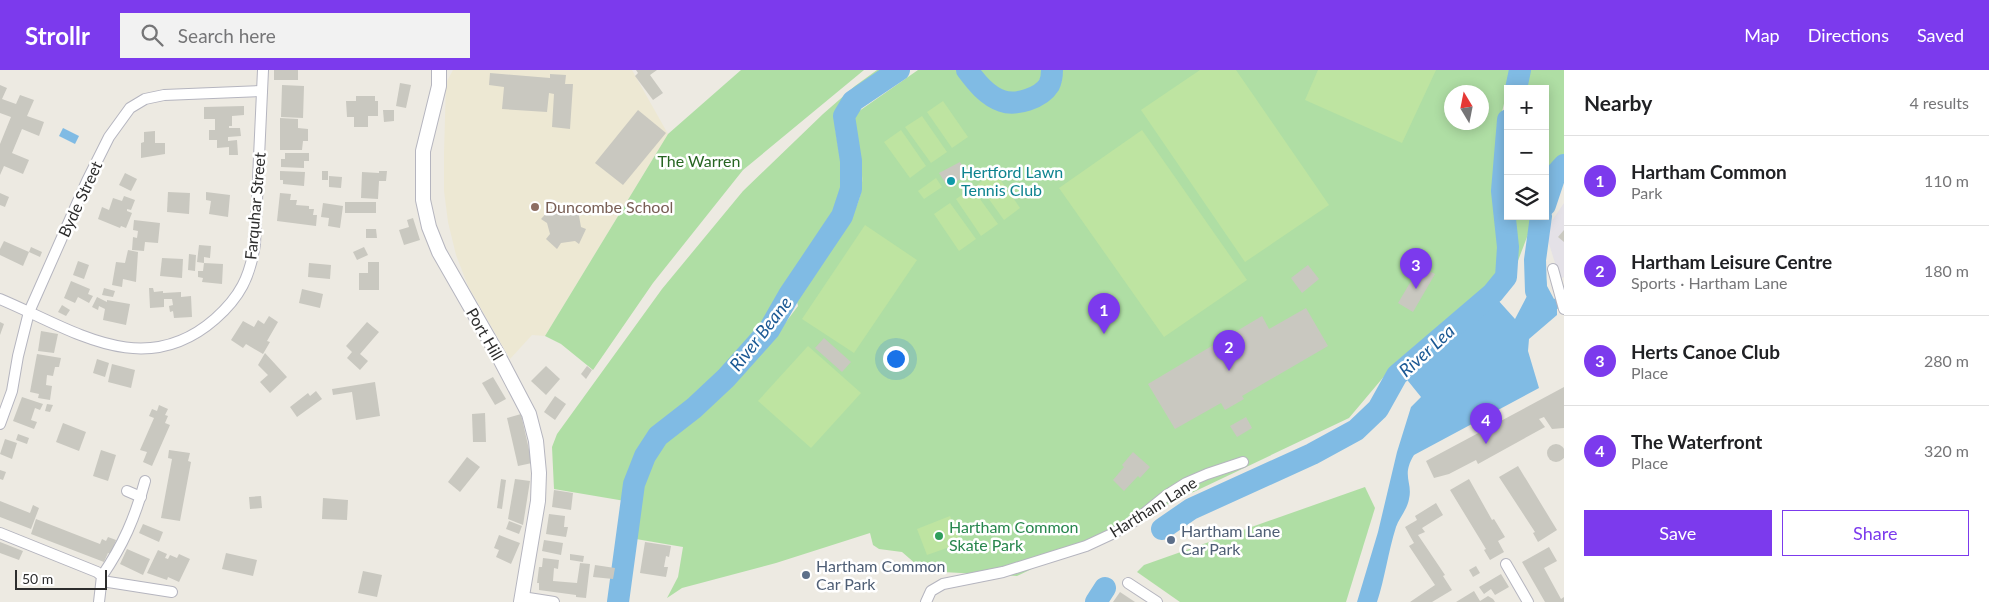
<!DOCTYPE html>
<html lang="en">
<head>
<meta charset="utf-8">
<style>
	body { margin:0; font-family:Lato,sans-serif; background:#f2f2f2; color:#202124 }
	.controls { position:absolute; right:15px; top:15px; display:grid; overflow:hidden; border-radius:0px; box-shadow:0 2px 12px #0003 }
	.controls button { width:45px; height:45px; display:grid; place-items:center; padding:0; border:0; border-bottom:1px solid #e0e0e0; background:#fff; color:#202124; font:25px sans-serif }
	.compass { position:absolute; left:1444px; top:15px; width:45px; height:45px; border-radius:50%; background:#fff; box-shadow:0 2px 12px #0003; rotate:350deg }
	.scale { position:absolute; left:15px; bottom:12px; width:92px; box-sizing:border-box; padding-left:5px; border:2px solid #2d2d2d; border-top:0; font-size:14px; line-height:18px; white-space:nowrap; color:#2d2d2d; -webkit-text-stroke:4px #fff; paint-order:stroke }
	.you { position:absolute; left:895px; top:288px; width:18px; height:18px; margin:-12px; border:4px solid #fff; border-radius:50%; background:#1a73e8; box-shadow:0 0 0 8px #1a73e833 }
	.badge { display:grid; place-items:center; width:32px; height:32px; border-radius:50%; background:#7c3aed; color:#fff; font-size:16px; font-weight:700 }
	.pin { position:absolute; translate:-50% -41px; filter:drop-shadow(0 1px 2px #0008) }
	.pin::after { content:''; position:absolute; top:26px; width:18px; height:15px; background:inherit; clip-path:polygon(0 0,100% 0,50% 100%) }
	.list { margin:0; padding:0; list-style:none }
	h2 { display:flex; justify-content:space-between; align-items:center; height:65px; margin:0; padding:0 20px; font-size:21px }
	h2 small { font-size:16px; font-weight:400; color:#757577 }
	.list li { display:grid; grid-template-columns:32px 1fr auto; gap:15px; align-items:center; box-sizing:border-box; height:90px; padding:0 20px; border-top:1px solid #e0e0e0 }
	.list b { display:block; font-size:19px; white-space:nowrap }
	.list p { margin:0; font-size:16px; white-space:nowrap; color:#757577 }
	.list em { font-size:16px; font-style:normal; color:#757577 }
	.actions { display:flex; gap:10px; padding:15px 20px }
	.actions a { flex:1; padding:11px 0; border:1px solid #7c3aed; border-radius:0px; text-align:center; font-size:18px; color:#7c3aed }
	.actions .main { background:#7c3aed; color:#fff }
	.icon { flex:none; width:28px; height:28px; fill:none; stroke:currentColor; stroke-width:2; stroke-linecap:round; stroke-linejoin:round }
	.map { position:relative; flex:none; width:1564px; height:532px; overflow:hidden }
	header { display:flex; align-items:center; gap:30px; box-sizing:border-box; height:70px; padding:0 25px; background:#7c3aed; color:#fff }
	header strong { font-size:24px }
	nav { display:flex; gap:28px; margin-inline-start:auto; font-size:18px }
	.search { width:350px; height:45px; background:#f2f2f2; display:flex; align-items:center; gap:12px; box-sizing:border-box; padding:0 18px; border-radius:0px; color:#757577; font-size:19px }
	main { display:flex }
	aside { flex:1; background:#fff }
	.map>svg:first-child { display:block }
	.industrial { fill:#e4e1e7 }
	.education { fill:#ede8d3 }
	.green { fill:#afdea4; fill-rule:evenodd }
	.pitch { fill:#bee4a1 }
	.water { fill:#80bbe4 }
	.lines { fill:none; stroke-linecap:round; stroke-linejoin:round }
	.river { stroke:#80bbe4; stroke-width:22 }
	.building { fill:#c9c8c0 }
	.minor-casing { stroke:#b5b5bf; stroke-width:12 }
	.secondary-casing { stroke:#b5b5bf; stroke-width:16 }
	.minor { stroke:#fff; stroke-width:10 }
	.secondary { stroke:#fff; stroke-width:14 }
	.culture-dot { fill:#0f9aa8; stroke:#fff; stroke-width:2 }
	.education-dot { fill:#8d6e63; stroke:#fff; stroke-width:2 }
	.leisure-dot { fill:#2e9e5b; stroke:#fff; stroke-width:2 }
	.service-dot { fill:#5c6f8a; stroke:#fff; stroke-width:2 }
	.labels { text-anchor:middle; stroke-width:5; stroke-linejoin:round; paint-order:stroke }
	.park-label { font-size:16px; fill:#276522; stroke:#fff }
	.culture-label { font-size:16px; fill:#0d838f; stroke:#fff; text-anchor:start }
	.street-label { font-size:16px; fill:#2d2d2d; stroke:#fff }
	.education-label { font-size:16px; fill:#785e54; stroke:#fff; text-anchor:start }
	.leisure-label { font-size:16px; fill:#27864d; stroke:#fff; text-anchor:start }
	.service-label { font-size:16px; fill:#4e5e75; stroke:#fff; text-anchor:start }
	.water-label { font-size:18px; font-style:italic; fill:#1b5994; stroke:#fff }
</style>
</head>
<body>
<header>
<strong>Strollr</strong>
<div class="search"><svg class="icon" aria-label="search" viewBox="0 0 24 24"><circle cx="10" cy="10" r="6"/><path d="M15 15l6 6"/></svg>Search here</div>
<nav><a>Map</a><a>Directions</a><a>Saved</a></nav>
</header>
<main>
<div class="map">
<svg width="1564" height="532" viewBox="0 0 1564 532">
	<rect width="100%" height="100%" fill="#edeae2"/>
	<polygon class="industrial" points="1564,133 1564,207 1560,209 1545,161"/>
	<polygon class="education" points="453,0 632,0 668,64 545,266 532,265 510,289 468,216 456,185 448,152 444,121 444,83 446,13"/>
	<g class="green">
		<polygon points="741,0 864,0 743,100 653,213 593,300 561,274 545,266 668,64"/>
		<polygon points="877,0 891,0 842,37 835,57 844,112 838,135 825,160 808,181 763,253 699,325 666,350 646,368 634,386 630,401 625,431 554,419 552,377 557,364 662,219 743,121 823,44 855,16"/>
		<path d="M918 0H961C967 8 979 29 988 33 1009 45 1048 39 1060 15 1062 11 1062 5 1062 0H1512L1502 42 1500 97 1499 193 1493 213 1397 291 1349 348 1017 506 924 501 902 482 879 479 873 475 870 463 776 493 682 518 667 528 678 507 683 477 636 469 645 408 652 392 663 376 676 361 703 342 767 277 798 236 796 228C815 201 862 146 862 113 863 100 859 83 855 71 852 61 848 56 852 46ZM1452 22H1482V52H1452Z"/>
		<path d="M978 0H1045C1038 15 1031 21 1016 27L993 19Z"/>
		<polygon points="1529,0 1564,0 1564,86 1552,101 1545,119 1545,19 1525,19"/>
		<polygon points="1513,146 1535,146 1516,196 1513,147"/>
		<polygon points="1365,417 1375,438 1346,532 1180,532 1137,502 1144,495"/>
	</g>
	<g class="pitch">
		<polygon points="1200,0 1236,0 1329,135 1245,192 1141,40"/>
		<polygon points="1318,0 1436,0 1402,73 1305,30"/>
		<polygon points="943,31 968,67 952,78 927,42"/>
		<polygon points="922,46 947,82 931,93 905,57"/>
		<polygon points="901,60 926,96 910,108 884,72"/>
		<polygon points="1142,60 1247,210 1164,267 1059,118"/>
		<polygon points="995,102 1020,138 1004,150 978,114"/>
		<polygon points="936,108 942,117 924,129 918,121"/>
		<polygon points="972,118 998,154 981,166 956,129"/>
		<polygon points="950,133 976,169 959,181 934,144"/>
		<polygon points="865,155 917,190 854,283 802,249"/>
		<polygon points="808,276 861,323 811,378 758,331"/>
		<polygon points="950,446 961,473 927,485 917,459"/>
	</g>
	<g class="water">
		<polygon points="63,58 79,66 75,74 59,66"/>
		<path d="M1543 188 1547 216 1554 229 1564 223V236L1557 239V245L1529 269 1528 281 1539 318 1414 385C1401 406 1413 412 1409 429 1407 440 1399 448 1396 457 1388 482 1385 508 1377 532H1357L1378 462 1397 382 1411 337 1421 327 1404 306 1497 229 1515 249 1527 226V191Z"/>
	</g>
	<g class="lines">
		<g class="river">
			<path d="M967 0C976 12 987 26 1002 31 1016 36 1041 28 1049 15 1051 11 1052 5 1052 0"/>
			<polyline points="1516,19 1520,0"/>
			<polyline points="1545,135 1555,105 1564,95"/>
			<polyline points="1536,221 1535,190 1541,146"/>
			<polyline points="1162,459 1191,439 1312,384 1356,360 1378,339 1397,305 1493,223 1506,207 1508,177 1502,121 1508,50"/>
			<polyline points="618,532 634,414 645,386 658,366 694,338 726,308 769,260 789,225 842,146 851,119 851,91 844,46 853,31 899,0"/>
			<polyline points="1096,532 1105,518"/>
		</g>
	</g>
	<g class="building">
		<rect x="274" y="0" width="24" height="10"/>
		<polygon points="636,0 657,0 650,5 663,23 653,30 635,6 638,3"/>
		<polygon points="490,3 550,8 550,4 566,5 565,14 573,14 570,59 552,57 554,24 549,23 547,42 502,39 504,17 489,15"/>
		<polygon points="400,13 411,15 406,38 396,36"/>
		<polygon points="0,15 7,18 2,29 16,34 20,25 34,30 27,46 44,52 39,66 22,59 12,83 29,90 23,104 4,96 0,105 0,74 11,47 0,43"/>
		<polygon points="282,15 304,16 303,48 281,47"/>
		<polygon points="356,26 375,26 375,31 378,31 378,46 368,46 368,57 354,57 354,47 347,47 346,31 356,31"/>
		<polygon points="244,36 244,45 232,46 232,56 229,56 229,58 240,58 241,66 228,67 228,71 237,70 238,85 229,85 229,77 217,78 217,70 209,70 209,60 215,60 215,49 204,49 204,37"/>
		<polygon points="383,40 394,40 394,51 384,52"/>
		<polygon points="638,40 666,63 623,115 595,93"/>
		<polygon points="280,48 298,49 298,58 308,59 308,71 303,71 302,80 280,80"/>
		<polygon points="155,61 155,73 165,73 165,84 141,88 141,73 144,72 144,62"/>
		<polygon points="285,83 309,83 309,91 304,91 304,98 281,97 281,89 285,89"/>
		<polygon points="960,92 968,104 948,117 939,103"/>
		<polygon points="280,101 305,102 304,116 283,114 283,110 280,110"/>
		<rect x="322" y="101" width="6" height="9"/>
		<polygon points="379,101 387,101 386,111 379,111 378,129 361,128 362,102 379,103"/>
		<polygon points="125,103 137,109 131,121 119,115"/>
		<polygon points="329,106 342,107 341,118 329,117"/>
		<polygon points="168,122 190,123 189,144 167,142"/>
		<polygon points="206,122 230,125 228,147 209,144 211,131 206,130"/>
		<polygon points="0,123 9,127 5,137 0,135"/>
		<polygon points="280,123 291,124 290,130 297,130 296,135 309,136 309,139 314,139 313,145 317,145 316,156 277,151"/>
		<polygon points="124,126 135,130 131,140 127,139 127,141 132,143 126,158 121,156 120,158 98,149 102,137 109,140 113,128 122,131"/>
		<rect x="345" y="132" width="31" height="11"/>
		<polygon points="323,133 343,136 340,158 328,156 329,148 321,147"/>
		<polygon points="571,133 582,141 579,146 581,157 586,159 579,174 575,171 561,173 557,179 546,169 550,164 547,153 541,149 551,138 557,141 567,138"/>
		<polygon points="413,148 420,170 404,175 399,160 409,157 407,150"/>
		<polygon points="134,150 160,153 158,173 145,172 144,181 132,180 133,167 137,168 138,161 133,160"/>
		<polygon points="366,159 376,159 377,168 366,168"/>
		<polygon points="1564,160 1564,172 1558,167"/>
		<polygon points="4,171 29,182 23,196 0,185 0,179"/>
		<polygon points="199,175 211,176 210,188 204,187 204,193 197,192"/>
		<polygon points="31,177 42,182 40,187 29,182"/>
		<polygon points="364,177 368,185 357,190 353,182"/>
		<polygon points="128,180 138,182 136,212 123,209 122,217 112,215 116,192 125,193"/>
		<polygon points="189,184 196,185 195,201 188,200"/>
		<polygon points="162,188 183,189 182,208 160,206"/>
		<polygon points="78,191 89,195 84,209 73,205"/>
		<polygon points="368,192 379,192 379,220 359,220 359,203 368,203"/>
		<polygon points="204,193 223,194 222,214 202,212 203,208 198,207 198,201 203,201"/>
		<polygon points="309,193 331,195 330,209 308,207"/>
		<polygon points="1308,195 1319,209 1302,223 1291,208"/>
		<polygon points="1420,196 1435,204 1413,242 1398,233"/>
		<polygon points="71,211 90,219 88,224 93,226 89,233 78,227 75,233 64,228"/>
		<polygon points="104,218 115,221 113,227 102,225"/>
		<polygon points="149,218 153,218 154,222 163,221 163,223 181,222 181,227 191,226 192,247 174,248 173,241 170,242 169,236 173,235 172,229 164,229 164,237 150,238"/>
		<polygon points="302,219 323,224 320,238 299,233"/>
		<polygon points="97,227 107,232 107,230 130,234 126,255 103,250 105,239 99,236 98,240 92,237"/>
		<polygon points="62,235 70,240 66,246 58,242"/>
		<polygon points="1306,238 1328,276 1242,326 1244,329 1225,340 1221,333 1175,359 1148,314 1262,246 1269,259"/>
		<polygon points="269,246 278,252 267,271 270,272 263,284 246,274 243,278 231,270 243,251 254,257 258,250 264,254"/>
		<polygon points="0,252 4,254 0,265"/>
		<polygon points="367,252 379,262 360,284 368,291 360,300 347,288 352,282 346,276"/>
		<polygon points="41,261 58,264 54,283 38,281"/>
		<polygon points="824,268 851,292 842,302 815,278"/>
		<polygon points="265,283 287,307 270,323 260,312 268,305 258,295"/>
		<polygon points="37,284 61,288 59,297 55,297 53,306 47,305 46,315 52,316 50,330 38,328 39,324 30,322"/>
		<polygon points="97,289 109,293 105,307 93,303"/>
		<polygon points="112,294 135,300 131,318 108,312"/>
		<polygon points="546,296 560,309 546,325 531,311"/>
		<polygon points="587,296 592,300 586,309 581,304"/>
		<polygon points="493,307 506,329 495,335 482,313"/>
		<polygon points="375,312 380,346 356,350 352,322 333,325 332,319"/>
		<polygon points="1564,317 1564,358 1552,359 1544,347 1539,349 1545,357 1478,394 1476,390 1449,404 1434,408 1426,391"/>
		<polygon points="316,321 322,329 297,347 290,337 308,323 310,326"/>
		<polygon points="555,326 566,334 555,350 544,342"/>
		<polygon points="22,327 43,334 40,340 35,338 31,350 37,352 34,359 13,351"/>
		<polygon points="47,334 53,335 50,342 45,341"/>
		<polygon points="159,335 168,339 165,345 168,346 165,353 170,355 152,396 143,392 147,382 140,380 154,348 149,346 152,339 157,341"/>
		<polygon points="485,343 486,372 473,372 472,344"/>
		<polygon points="521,344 532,393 518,396 507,348"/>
		<polygon points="1246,347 1252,358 1237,367 1230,356"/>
		<polygon points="63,353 86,362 79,381 56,372"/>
		<polygon points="18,364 29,368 27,374 16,370"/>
		<polygon points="5,369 17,373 12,389 0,384"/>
		<circle cx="1556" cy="383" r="9"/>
		<polygon points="101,380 116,385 108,411 93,406"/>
		<polygon points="169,380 190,383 188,391 191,392 180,451 161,448 172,389 168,388"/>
		<polygon points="1133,382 1150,397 1140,408 1138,406 1124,421 1113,410 1124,397 1122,395"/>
		<polygon points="467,387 480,397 460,422 448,412"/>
		<polygon points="1518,396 1557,460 1538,472 1533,463 1535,462 1499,407"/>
		<polygon points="0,400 6,402 3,410 0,409"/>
		<polygon points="501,409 506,410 502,439 497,438"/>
		<polygon points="515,409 530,411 523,455 508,449"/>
		<polygon points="1469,409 1492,450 1494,449 1505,467 1498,471 1504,482 1490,490 1484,480 1486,479 1450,420"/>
		<polygon points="554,420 573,423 571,440 552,437"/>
		<polygon points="261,426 262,438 250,439 249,427"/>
		<polygon points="323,428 348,430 347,450 322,449"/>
		<polygon points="0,431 30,443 33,435 39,438 31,459 0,447"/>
		<polygon points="1436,433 1443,445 1422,458 1425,462 1418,465 1445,505 1443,506 1452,520 1432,532 1410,532 1435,515 1409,476 1414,473 1405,457 1417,450 1415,446"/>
		<polygon points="549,444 565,446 564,457 568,457 566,467 546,464"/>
		<polygon points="36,449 100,474 102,469 106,471 108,467 116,470 111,484 108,483 104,492 31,464"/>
		<polygon points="509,451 522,456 519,464 506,459"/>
		<polygon points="143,454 163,462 159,472 139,463"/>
		<polygon points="499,465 520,473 511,494 496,487 499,480 494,478"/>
		<polygon points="544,470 563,473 561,485 542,481"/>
		<polygon points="0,472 23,481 19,490 0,483"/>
		<polygon points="645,472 671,476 669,487 666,486 664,497 668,497 666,507 640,503"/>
		<polygon points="1549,477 1557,491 1544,498 1561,529 1564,527 1564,532 1545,532 1522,492"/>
		<polygon points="127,479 150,489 143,505 120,494"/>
		<polygon points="158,480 167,484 165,488 168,489 170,485 177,488 179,484 190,489 179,512 168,507 167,510 147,503"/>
		<polygon points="226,483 257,490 253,506 222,499"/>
		<polygon points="570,484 584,486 583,492 570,490"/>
		<polygon points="543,488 559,490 558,499 554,498 553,511 577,513 580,493 590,494 586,528 576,527 576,525 539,520 539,513 537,513 539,497 542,497"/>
		<polygon points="595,495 615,498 613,509 593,507"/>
		<polygon points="1476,496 1480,503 1473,507 1469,500"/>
		<polygon points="363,501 382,505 377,527 358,523"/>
		<polygon points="1501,504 1509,517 1495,525 1491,519 1484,524 1479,517"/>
		<polygon points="1474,521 1480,531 1488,526 1493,529 1495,532 1456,532"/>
		<polygon points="1120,522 1135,532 1113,532"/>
	</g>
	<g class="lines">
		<defs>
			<g id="minor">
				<polyline points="1553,199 1564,239"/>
				<path d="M0 229C72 259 143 312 215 249 240 227 250 207 255 174L263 0"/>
				<polyline points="0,354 12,321 18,286 29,242 87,111 109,67 130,38 145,29 164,25 262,21"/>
				<polyline points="127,421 141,427"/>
				<polyline points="0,463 97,502 102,506 99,532"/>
				<polyline points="1506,494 1528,532"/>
				<path d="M102 506C123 475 135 448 145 411"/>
				<polyline points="102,511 172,522"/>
				<polyline points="1128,513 1157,532"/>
				<polyline points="522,527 554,532"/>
				<polyline points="926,532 931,521 943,514 1003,502 1086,476 1114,463 1136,450 1167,425 1186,413 1207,404 1243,392"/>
			</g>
			<polyline id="secondary" points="439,0 439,16 423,81 423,130 429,157 439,182 498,285 529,344 536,371 539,403 538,431 521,532"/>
		</defs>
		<use href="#minor" class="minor-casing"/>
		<use href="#secondary" class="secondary-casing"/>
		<use href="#minor" class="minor"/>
		<use href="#secondary" class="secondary"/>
	</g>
	<circle class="culture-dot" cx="951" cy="111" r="5"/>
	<circle class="education-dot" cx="535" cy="137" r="5"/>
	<circle class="leisure-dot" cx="939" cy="466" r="5"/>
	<g class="service-dot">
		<circle cx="1171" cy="470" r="5"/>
		<circle cx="806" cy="505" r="5"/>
	</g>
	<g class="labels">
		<g class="park-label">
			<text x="699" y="97">The Warren</text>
		</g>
		<g class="culture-label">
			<text x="961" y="108">Hertford Lawn<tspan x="961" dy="18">Tennis Club</tspan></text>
		</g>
		<g class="street-label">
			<text transform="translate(80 129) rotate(-65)" y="6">Byde Street</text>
			<text transform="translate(255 136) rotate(-85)" y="6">Farquhar Street</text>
			<text transform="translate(485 264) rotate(60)" y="6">Port Hill</text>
			<text transform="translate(1153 437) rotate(-32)" y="6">Hartham Lane</text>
		</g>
		<g class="education-label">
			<text x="545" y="143">Duncombe School</text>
		</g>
		<g class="leisure-label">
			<text x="949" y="463">Hartham Common<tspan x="949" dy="18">Skate Park</tspan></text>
		</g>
		<g class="service-label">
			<text x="1181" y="467">Hartham Lane<tspan x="1181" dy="18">Car Park</tspan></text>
			<text x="816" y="502">Hartham Common<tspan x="816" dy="18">Car Park</tspan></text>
		</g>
		<g class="water-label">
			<text transform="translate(761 264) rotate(-52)" y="6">River Beane</text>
			<text transform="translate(1427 281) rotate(-42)" y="6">River Lea</text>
		</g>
	</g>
</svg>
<div class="controls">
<button>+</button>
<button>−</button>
<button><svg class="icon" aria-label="layers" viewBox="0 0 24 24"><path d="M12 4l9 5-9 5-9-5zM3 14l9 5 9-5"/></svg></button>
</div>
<svg class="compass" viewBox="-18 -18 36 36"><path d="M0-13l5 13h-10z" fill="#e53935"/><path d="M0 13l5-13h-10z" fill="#757577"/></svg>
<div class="scale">50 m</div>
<div class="you"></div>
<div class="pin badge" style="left:1104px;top:264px">1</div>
<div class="pin badge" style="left:1229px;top:301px">2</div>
<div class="pin badge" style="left:1416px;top:219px">3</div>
<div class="pin badge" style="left:1486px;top:374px">4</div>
</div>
<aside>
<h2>Nearby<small>4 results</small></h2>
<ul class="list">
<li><span class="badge">1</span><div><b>Hartham Common</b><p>Park</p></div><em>110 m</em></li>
<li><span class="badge">2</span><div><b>Hartham Leisure Centre</b><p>Sports · Hartham Lane</p></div><em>180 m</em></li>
<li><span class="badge">3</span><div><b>Herts Canoe Club</b><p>Place</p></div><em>280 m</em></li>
<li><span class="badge">4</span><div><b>The Waterfront</b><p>Place</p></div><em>320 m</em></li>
</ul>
<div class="actions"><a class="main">Save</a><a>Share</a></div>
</aside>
</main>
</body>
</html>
